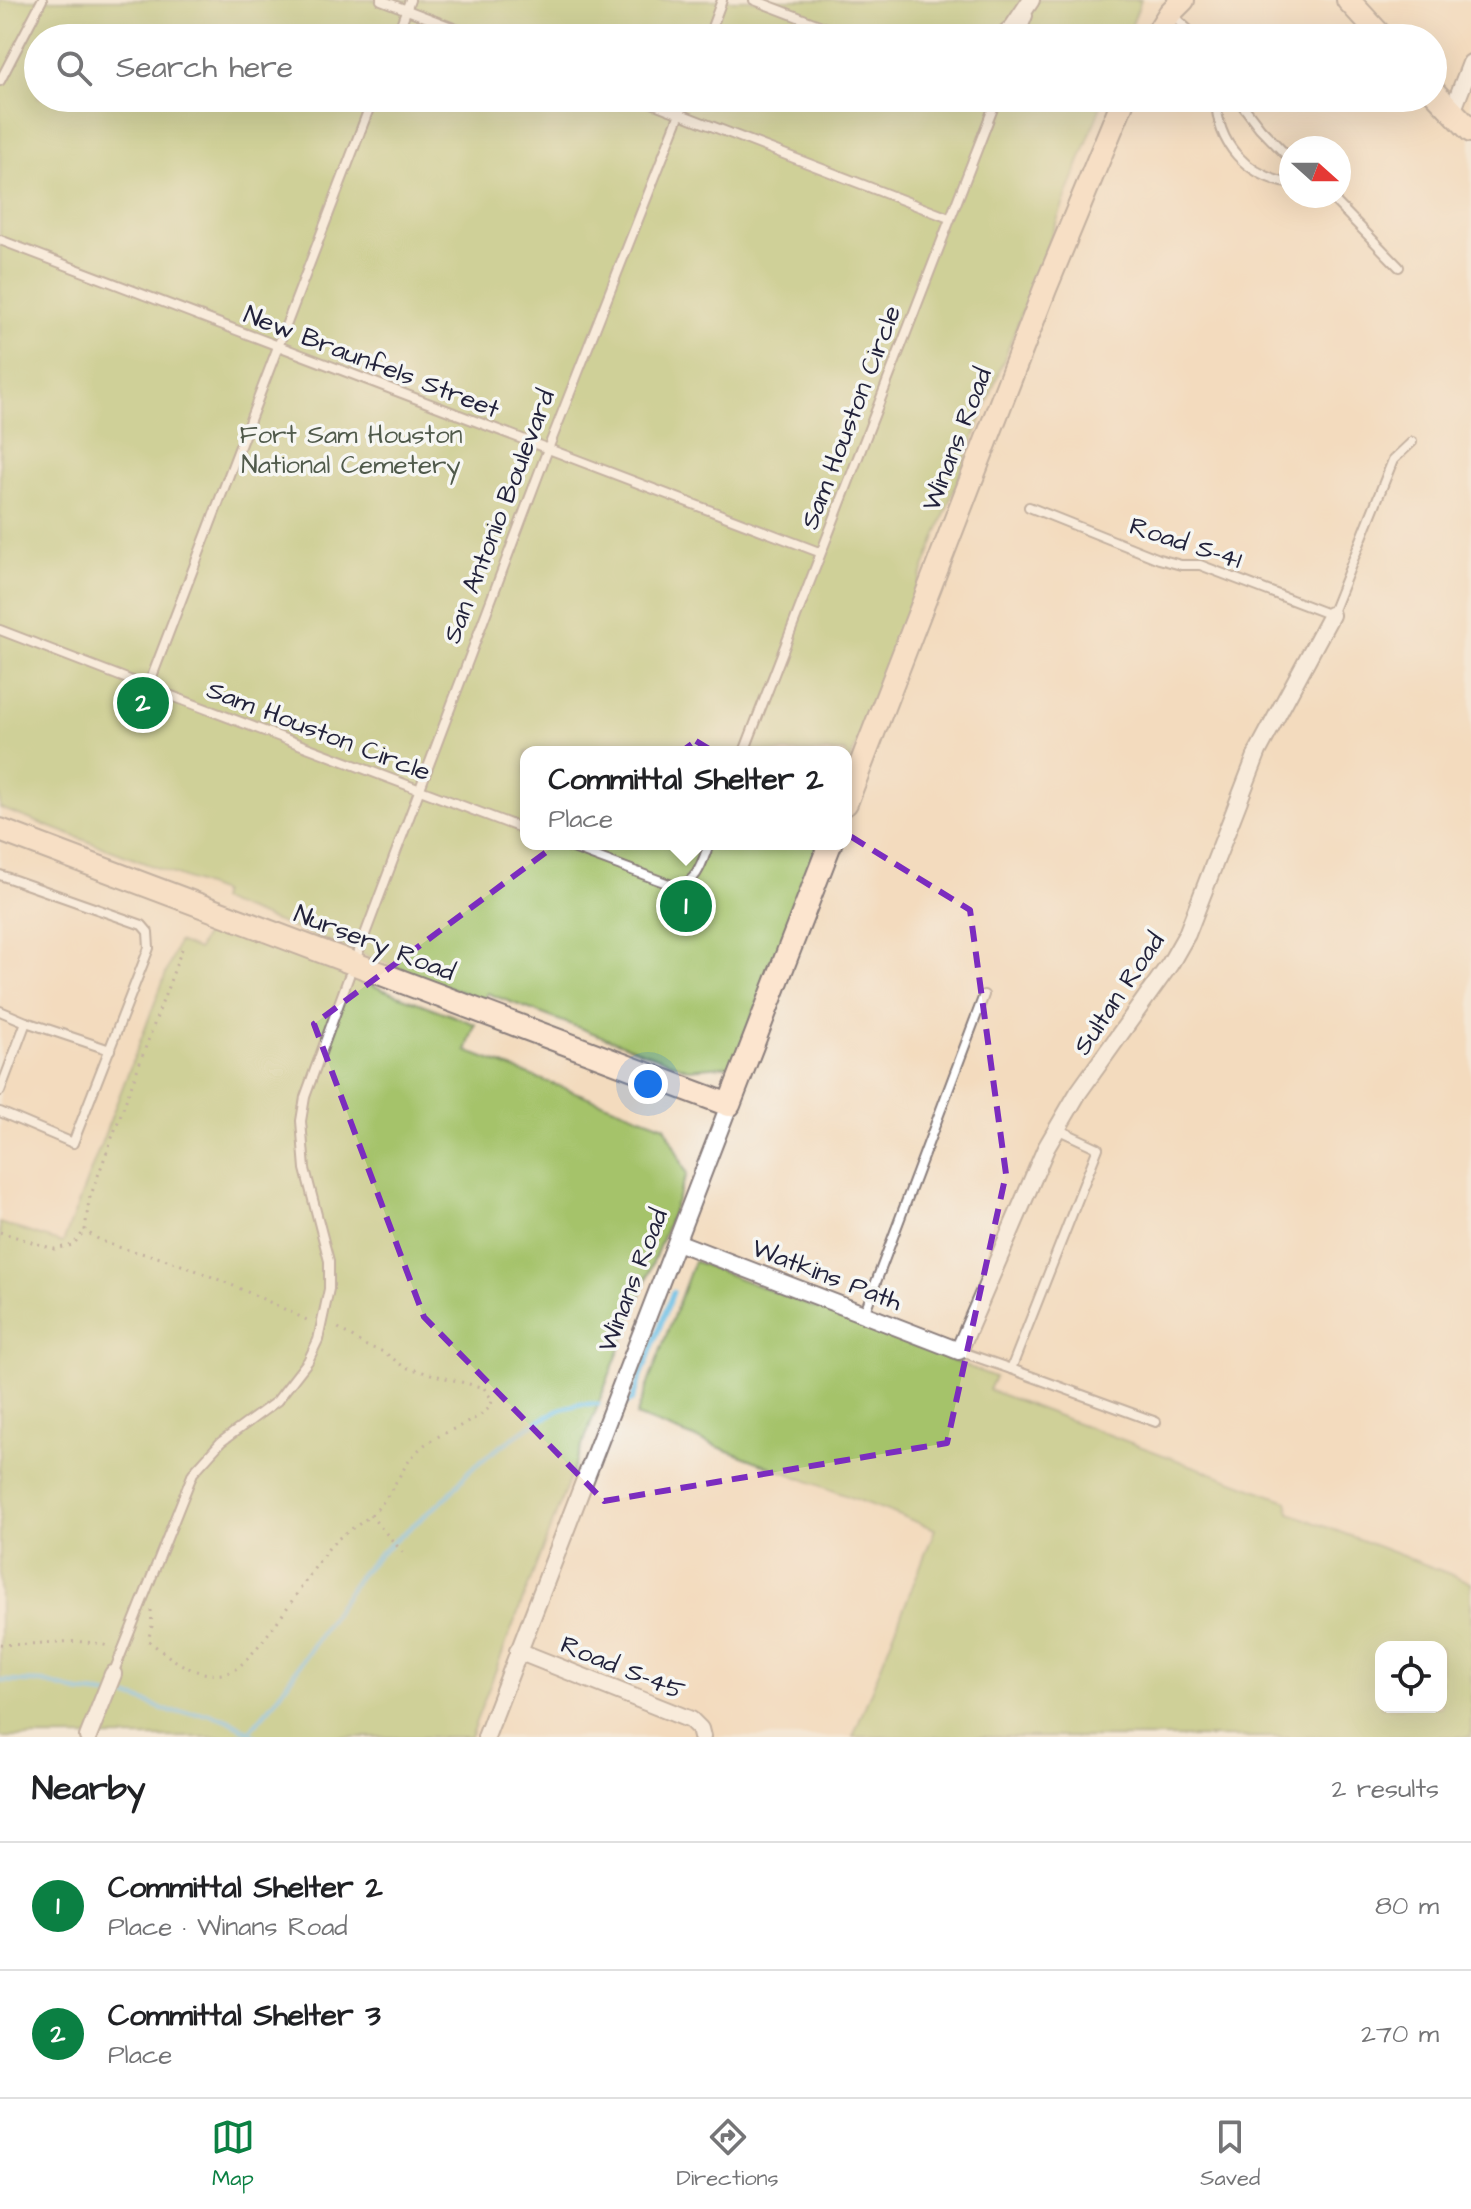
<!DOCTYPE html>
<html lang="en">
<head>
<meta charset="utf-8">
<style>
	body { margin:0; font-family:"Architects Daughter",sans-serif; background:#f2f2f2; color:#202124 }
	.controls { position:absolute; right:24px; bottom:24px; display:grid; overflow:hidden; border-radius:16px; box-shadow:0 8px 32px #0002 }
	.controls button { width:72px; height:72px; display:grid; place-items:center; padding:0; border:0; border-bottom:2px solid #e0e0e0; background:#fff; color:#202124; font:40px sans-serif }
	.compass { position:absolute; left:1279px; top:136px; width:72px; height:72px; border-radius:50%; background:#fff; box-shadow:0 8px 32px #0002; rotate:111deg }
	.you { position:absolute; left:648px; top:1084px; width:28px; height:28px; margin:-20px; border:6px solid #fff; border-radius:50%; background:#1a73e8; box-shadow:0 0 0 12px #1a73e833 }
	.badge { display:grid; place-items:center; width:52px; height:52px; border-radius:50%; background:#0b8043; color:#fff; font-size:26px; font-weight:700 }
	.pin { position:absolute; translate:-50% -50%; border:4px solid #fff; box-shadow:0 2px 8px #0006 }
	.popup { position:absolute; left:520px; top:746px; width:332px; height:104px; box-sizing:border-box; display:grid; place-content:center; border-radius:16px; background:#fff; filter:drop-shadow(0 2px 6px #0005); font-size:26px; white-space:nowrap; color:#757577 }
	.popup b { font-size:30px; color:#202124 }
	.popup::after { content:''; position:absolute; left:50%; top:100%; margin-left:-16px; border:16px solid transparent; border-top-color:#fff }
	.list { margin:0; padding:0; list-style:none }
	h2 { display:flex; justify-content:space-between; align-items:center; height:104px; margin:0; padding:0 32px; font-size:34px }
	h2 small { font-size:26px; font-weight:400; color:#757577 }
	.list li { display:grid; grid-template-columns:52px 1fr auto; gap:24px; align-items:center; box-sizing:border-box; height:128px; padding:0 32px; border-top:2px solid #e0e0e0 }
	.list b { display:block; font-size:30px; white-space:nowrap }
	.list p { margin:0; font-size:26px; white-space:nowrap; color:#757577 }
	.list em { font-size:26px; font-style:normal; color:#757577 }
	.icon { flex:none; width:44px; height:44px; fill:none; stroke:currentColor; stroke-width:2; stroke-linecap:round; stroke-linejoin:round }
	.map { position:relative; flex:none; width:1471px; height:1737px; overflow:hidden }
	.search { position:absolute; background:#fff; box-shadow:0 8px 32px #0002; left:24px; right:24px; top:24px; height:88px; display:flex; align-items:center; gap:20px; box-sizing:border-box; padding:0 28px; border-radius:44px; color:#757577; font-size:30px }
	.sheet { height:360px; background:#fff }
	nav { display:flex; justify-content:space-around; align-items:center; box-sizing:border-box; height:112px; border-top:2px solid #e0e0e0; background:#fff; font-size:22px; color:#757577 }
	nav a { display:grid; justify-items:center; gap:4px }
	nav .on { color:#0b8043 }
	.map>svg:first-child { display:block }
	.green { fill:#a5c36a; stroke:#647252; stroke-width:2; fill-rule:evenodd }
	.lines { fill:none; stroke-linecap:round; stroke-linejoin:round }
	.stream { stroke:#68bee5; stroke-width:5 }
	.building { fill:#e99786 }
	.lane-casing { stroke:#8a7e7c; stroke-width:12 }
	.street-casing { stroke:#8a7e7c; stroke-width:20 }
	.secondary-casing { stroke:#8a7e7c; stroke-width:26 }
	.path { stroke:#8a7e7c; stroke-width:3; stroke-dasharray:2 6; stroke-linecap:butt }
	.lane { stroke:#fff; stroke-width:8 }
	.street { stroke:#fff; stroke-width:16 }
	.secondary { stroke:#fce5cf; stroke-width:22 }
	.marked { fill:none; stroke:#7b2cbf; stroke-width:6; stroke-dasharray:16 10; stroke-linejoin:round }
	.labels { text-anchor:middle; stroke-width:7; stroke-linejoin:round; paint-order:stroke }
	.street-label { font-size:26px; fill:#22223b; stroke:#f6f6f2 }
	.park-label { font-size:26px; fill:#505a4b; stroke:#f6f6f2 }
</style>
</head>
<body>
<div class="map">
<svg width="1471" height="1737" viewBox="0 0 1471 1737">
	<rect width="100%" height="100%" fill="#f6f6f2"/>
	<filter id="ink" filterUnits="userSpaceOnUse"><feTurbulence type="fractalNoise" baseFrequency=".0125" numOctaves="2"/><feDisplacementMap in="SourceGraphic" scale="16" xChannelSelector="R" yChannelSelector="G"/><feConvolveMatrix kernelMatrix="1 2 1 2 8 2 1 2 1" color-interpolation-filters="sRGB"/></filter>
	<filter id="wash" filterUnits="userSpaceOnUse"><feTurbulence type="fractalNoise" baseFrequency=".006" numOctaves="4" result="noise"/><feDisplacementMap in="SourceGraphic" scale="32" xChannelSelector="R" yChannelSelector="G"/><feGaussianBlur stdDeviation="1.8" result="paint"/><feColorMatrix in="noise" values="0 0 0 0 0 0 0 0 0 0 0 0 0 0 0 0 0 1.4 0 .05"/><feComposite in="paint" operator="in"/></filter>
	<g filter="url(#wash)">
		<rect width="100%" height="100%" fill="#f3dbbe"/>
		<g class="green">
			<polygon points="0,0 1141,0 1127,38 38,38 38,98 1104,98 846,772 846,752 526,752 526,844 819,844 734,1065 688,1069 487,993 483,1000 219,900 221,892 0,808"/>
			<polygon points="209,924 475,1024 466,1051 665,1126 687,1174 470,1737 0,1737 0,1223 63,1243 178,942 198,950"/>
			<path d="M694 1261 995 1377 989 1390 1287 1501 1290 1513 1471 1582V1737H853L935 1529 636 1416ZM1381 1647H1441V1707H1381Z"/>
		</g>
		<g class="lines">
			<g class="stream">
				<polyline points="626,1403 632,1400 673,1292"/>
				<polyline points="0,1681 42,1682 79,1692 136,1698 170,1712 210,1714 228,1720 257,1737"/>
				<polyline points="250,1731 276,1700 359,1576 380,1553 448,1496 468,1472 487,1456 530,1426 561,1409 579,1404 598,1404"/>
			</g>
		</g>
		<g id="blocks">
			<g class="building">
				<polygon points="134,690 158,699 152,715 128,706"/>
				<polygon points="677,893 702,902 695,919 671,910"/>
			</g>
		</g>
	</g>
	<g filter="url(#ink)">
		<use href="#blocks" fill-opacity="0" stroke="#8a7e7c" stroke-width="2"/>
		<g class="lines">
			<defs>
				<g id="lane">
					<polyline points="381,0 480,38"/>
					<polyline points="754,0 853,38"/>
					<polyline points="1171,14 1197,38"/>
					<polyline points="396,38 410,0"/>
					<polyline points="708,38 722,0"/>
					<polyline points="1019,38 1028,16"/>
					<polyline points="0,81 42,0"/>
					<polyline points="373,98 148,687 526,830"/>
					<polyline points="639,98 949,218"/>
					<path d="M1216 98C1217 145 1246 175 1291 184"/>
					<polyline points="1237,98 1260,128 1291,160"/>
					<polyline points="1330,196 1399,267"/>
					<polyline points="0,240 819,552"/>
					<polyline points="1029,507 1159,559 1181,565 1200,565 1331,615 1393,460 1412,442"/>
					<polyline points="0,630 148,687"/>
					<polyline points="744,752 997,98"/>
					<path d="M562 844 677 887C698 882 702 862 709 844"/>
					<polyline points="0,875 142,925 148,932 149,948 73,1143 0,1112"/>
					<polyline points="358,953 548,449 686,98"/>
					<polyline points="0,1011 26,1022"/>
					<polyline points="0,1091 26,1022 110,1050"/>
					<polyline points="864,1314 984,995"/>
					<polyline points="959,1351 1011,1369 1098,1148 1057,1129"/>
					<polyline points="1011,1369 1156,1422"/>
					<polyline points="113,1674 193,1473 221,1442 277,1401 308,1361 318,1340 329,1289 329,1261 305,1169 301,1121 305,1097 349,976"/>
				</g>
				<g id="street">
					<polyline points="1000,38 1013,27 1031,0"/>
					<polyline points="1452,112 1471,63"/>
					<polyline points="677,1242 959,1351 1046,1148 1078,1093 1170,964 1187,934 1258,751 1331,615"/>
					<polyline points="518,1651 691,1720 700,1729 702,1737"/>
					<polyline points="88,1737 113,1674"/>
					<polyline points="486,1737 729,1105"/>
				</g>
				<g id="secondary">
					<polyline points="1348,0 1383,38"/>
					<polyline points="1154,38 1170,13 1183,0"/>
					<polyline points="1433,91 1471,131"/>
					<polyline points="846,803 1045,289 1124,98"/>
					<polyline points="0,830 729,1105 830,844"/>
				</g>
			</defs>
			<use href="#lane" class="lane-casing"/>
			<use href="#street" class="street-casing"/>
			<use href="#secondary" class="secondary-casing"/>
			<g class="path">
				<path d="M182 949 89 1200 85 1230C107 1249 140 1251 167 1260 217 1277 264 1299 311 1322"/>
				<polyline points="0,1232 54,1249 73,1245 85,1230"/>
				<polyline points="370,1515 405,1555"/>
				<path d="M151 1610 152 1626 148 1640C169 1658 200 1682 230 1672 253 1664 308 1576 325 1553 342 1530 359 1528 376 1510 395 1491 402 1463 423 1446 444 1430 472 1425 491 1406L492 1400 484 1388 404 1367 384 1352 364 1345 334 1325"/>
				<path d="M0 1644C37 1647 75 1635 111 1647"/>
			</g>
			<use href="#lane" class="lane"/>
			<use href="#street" class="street"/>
			<use href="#secondary" class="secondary"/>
		</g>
	</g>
	<path d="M0 0H1471V1737H0ZM696 741 970 910 1006 1174 947 1443 604 1501 424 1317 314 1024Z" fill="#f3dbbe" fill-opacity=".55" fill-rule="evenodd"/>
	<path class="marked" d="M696 741 970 910 1006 1174 947 1443 604 1501 424 1317 314 1024Z"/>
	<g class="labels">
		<g class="street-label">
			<text transform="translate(372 361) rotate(21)" y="9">New Braunfels Street</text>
			<text transform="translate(850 417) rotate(-69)" y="9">Sam Houston Circle</text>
			<text transform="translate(956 439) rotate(-69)" y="9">Winans Road</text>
			<text transform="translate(498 516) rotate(-69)" y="9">San Antonio Boulevard</text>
			<text transform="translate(1186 542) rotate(18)" y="9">Road S-41</text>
			<text transform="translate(319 730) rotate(21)" y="9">Sam Houston Circle</text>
			<text transform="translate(375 942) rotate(21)" y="9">Nursery Road</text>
			<text transform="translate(1118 993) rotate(-56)" y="9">Sultan Road</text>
			<text transform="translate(827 1274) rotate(21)" y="9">Watkins Path</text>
			<text transform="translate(632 1280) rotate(-69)" y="9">Winans Road</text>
			<text transform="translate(623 1667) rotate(22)" y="9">Road S-45</text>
		</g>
		<g class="park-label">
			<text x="351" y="443">Fort Sam Houston<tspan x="351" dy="30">National Cemetery</tspan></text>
		</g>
	</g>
</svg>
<div class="controls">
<button><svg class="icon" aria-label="locate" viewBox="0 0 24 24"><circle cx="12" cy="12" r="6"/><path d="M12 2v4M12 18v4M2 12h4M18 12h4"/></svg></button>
</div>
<svg class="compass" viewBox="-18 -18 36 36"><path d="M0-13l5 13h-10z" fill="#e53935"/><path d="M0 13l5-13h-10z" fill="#757577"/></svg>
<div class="you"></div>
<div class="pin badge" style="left:686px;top:906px">1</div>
<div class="popup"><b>Committal Shelter 2</b>Place</div>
<div class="pin badge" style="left:143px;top:703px">2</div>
<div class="search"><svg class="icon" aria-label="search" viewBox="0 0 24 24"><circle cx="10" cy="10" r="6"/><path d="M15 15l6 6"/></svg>Search here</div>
</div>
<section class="sheet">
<h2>Nearby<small>2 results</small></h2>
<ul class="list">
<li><span class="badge">1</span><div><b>Committal Shelter 2</b><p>Place · Winans Road</p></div><em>80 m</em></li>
<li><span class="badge">2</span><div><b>Committal Shelter 3</b><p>Place</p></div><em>270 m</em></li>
</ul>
</section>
<nav>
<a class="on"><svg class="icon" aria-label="map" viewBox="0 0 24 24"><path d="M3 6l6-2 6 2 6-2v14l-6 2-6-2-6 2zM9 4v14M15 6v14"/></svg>Map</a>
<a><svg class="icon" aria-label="directions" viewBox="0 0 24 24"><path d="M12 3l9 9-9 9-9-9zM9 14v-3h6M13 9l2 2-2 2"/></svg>Directions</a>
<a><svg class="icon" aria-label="saved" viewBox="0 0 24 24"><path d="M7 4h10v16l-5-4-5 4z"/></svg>Saved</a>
</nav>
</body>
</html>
